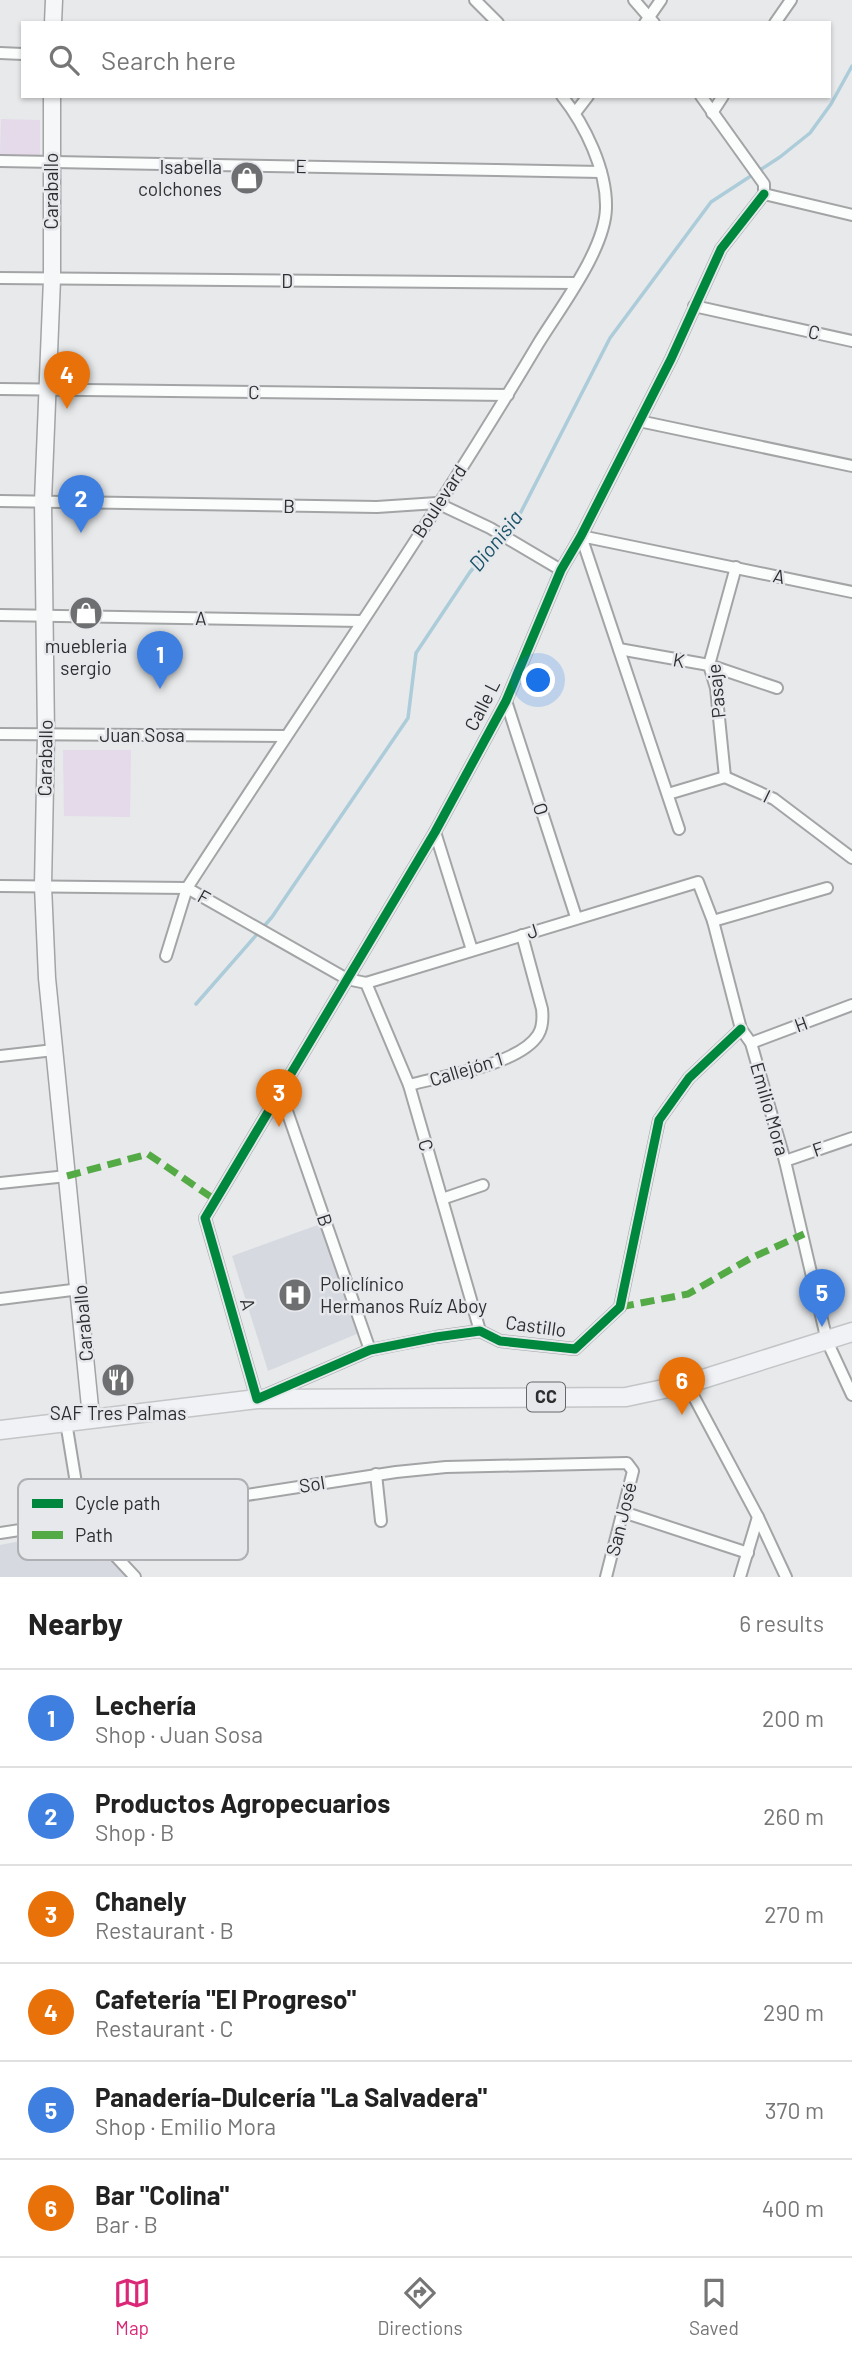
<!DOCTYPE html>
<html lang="en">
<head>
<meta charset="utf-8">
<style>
	body { margin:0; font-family:Barlow,sans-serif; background:#f2f2f2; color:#222 }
	.you { position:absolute; left:539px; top:681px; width:24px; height:24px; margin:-18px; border:5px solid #fff; border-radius:50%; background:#1a73e8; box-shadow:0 0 0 10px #1a73e833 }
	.badge { display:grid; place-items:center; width:46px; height:46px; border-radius:50%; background:#db2777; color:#fff; font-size:23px; font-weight:700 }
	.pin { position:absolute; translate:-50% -58px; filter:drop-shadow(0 2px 4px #0008) }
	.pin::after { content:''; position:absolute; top:37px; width:24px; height:21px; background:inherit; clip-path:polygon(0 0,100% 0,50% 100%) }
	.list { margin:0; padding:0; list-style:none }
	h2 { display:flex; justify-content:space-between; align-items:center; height:91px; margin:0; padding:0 28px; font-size:30px }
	h2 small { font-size:23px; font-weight:400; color:#767676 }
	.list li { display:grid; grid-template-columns:46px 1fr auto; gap:21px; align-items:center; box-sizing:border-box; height:98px; padding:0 28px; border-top:2px solid #e0e0e0 }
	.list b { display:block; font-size:26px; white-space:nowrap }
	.list p { margin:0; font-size:23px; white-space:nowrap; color:#767676 }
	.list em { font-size:23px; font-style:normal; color:#767676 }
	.icon { flex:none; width:38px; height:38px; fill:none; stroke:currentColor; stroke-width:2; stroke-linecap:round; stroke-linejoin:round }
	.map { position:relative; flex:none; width:852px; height:1577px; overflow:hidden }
	.search { position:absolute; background:#fff; box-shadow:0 2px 5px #0004; left:21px; right:21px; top:21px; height:77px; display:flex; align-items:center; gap:18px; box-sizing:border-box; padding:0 24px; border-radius:0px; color:#767676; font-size:26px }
	.sheet { height:679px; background:#fff }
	nav { display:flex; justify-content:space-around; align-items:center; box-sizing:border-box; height:98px; border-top:2px solid #e0e0e0; background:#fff; font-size:19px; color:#767676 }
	nav a { display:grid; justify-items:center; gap:4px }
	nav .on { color:#db2777 }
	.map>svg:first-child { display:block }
	.built { fill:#d6d9e0 }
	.green { fill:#e4daea }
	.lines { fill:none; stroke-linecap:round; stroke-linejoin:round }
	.stream { stroke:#acccda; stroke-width:3.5 }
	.street-casing { stroke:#a3a4a5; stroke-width:14 }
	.secondary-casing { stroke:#a3a4a5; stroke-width:19 }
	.primary-casing { stroke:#c4c5c6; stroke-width:21 }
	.street { stroke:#fbfcfc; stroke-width:10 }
	.secondary { stroke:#f5f7f9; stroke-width:16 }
	.primary { stroke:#f0f2f6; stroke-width:18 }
	.quiet { stroke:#54ab45; stroke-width:7; stroke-dasharray:14 7; stroke-linecap:butt }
	.cycleway-casing { stroke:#e6e8ec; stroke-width:13 }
	.cycleway { stroke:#00873e; stroke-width:9 }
	.labels { text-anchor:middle; stroke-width:5; stroke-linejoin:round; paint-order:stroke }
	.shield { fill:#e6e8ec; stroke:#646668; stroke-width:2 }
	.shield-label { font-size:18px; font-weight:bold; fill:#2d2e2f }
	.street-label { font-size:19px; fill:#2d2e2f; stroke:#e6e8ec }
	.poi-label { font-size:19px; fill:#2d2e2f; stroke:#e6e8ec }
	.water-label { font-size:21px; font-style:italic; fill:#195368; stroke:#e6e8ec }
	.key { fill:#e6e8ec; stroke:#aeb0b3; stroke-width:2 }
	.key-label { font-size:19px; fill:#2d2e2f }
</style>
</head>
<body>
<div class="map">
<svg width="852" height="1577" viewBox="0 0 852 1577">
	<rect width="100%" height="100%" fill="#e7e9eb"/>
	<g class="built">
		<polygon points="323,1223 359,1333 268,1371 232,1256"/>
		<polygon points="77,1530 88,1531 128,1577 0,1577 0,1545"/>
	</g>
	<g class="green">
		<polygon points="1,119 40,120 40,157 0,155"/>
		<polygon points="63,750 131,750 130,817 64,816"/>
	</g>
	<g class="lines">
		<polyline class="stream" points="196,1004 272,917 408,718 416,653 470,572 521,512 610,338 711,202 780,157 810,133 831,104 852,66"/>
		<defs>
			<g id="street">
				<polyline points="475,0 498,23"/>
				<polyline points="634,0 654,23"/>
				<polyline points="645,23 661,0"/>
				<polyline points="775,23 791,0"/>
				<polyline points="0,53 23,54"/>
				<polyline points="701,96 764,184 764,194"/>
				<polyline points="575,113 588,96"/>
				<polyline points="712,113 723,96"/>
				<polyline points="0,161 601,172"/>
				<polyline points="764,194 852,215"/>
				<polyline points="0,278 575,283"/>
				<polyline points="694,306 852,341"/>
				<polyline points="0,389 508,395"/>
				<polyline points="639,421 852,466"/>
				<polyline points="0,501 377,507 437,503 490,528 561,570"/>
				<polyline points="0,615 361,621"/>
				<polyline points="619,649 709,665 777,688"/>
				<polyline points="506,701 576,917"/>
				<polyline points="0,734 285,736"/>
				<polyline points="725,777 716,688 709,665 736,567"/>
				<polyline points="668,794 725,777 774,799 852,858"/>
				<polyline points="679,829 581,536 852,592"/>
				<polyline points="435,832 472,950"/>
				<polyline points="0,886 187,888 347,979 366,983 409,1085 480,1331"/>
				<polyline points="713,921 827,888"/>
				<path d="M166 956 187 888C304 707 428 529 538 344 560 308 605 250 606 208 607 170 585 125 562 96"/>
				<polyline points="366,983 698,882 713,921 741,1029 751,1043 785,1161 827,1341 852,1395"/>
				<polyline points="741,1029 689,1078 659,1120 620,1307 575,1349 500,1341 480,1331 436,1337 370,1350 257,1399 205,1218 435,832 506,701 561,570 581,536 671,359 721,249 764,194"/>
				<polyline points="751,1043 852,1005"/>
				<polyline points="0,1056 54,1050"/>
				<path d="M409 1085C442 1076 519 1065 538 1035 543 1027 543 1018 542 1009L522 935"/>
				<polyline points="280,1091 370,1350"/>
				<polyline points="785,1161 852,1138"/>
				<polyline points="0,1183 67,1176"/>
				<polyline points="442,1199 483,1185"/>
				<polyline points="0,1299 80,1289"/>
				<polyline points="687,1384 758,1517 786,1577"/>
				<polyline points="66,1422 82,1520 135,1577"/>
				<polyline points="376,1474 381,1521"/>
				<polyline points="623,1512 748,1553"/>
				<polyline points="0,1533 396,1472 446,1467 627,1463 633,1471 606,1577"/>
				<polyline points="740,1577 758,1517"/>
			</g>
			<g id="secondary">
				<polyline points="53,23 54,0"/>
				<polyline points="52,96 52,279 43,501 46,734 43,886 47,978 91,1417"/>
			</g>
			<polyline id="primary" points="0,1430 257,1399 626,1397 687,1384 852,1332"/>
		</defs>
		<use href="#street" class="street-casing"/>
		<use href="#secondary" class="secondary-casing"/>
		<use href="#primary" class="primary-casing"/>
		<use href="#street" class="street"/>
		<use href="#secondary" class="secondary"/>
		<use href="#primary" class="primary"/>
		<g class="quiet">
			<polyline points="67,1176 148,1154 214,1199"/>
			<polyline points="620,1307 688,1294 751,1258 804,1234"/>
		</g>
		<defs>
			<polyline id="cycleway" points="741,1029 689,1078 659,1120 620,1307 575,1349 500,1341 480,1331 436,1337 370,1350 257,1399 205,1218 435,832 506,701 561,570 581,536 671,359 721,249 764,194"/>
		</defs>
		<use href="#cycleway" class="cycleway-casing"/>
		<use href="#cycleway" class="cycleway"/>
	</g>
	<defs>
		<symbol id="shop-disc" viewBox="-11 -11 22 22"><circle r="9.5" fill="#6e6f71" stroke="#e6e8ec"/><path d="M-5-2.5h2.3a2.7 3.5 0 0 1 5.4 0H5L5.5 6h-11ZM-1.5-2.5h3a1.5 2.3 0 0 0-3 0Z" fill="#fff"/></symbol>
		<symbol id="hospital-disc" viewBox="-11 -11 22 22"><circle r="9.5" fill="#6e6f71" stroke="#e6e8ec"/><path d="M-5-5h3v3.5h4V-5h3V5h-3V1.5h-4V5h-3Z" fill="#fff"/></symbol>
		<symbol id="restaurant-disc" viewBox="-11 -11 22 22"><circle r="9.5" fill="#6e6f71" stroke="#e6e8ec"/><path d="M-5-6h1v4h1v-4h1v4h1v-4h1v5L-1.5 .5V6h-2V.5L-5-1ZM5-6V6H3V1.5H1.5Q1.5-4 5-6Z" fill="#fff"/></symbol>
	</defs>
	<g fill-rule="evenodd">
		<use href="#shop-disc" x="228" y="159" width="38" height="38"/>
		<use href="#shop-disc" x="67" y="594" width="38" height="38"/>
		<use href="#hospital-disc" x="276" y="1276" width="38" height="38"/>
		<use href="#restaurant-disc" x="99" y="1361" width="38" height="38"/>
	</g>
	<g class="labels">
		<rect class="shield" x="527" y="1382.5" width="38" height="29" rx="5"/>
		<g class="shield-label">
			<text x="546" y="1403">CC</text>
		</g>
		<g class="street-label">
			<text transform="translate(301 166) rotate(1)" y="7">E</text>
			<text transform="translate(51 191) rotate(-90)" y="7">Caraballo</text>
			<text x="287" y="288">D</text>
			<text transform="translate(814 332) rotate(12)" y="7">C</text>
			<text transform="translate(254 392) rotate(1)" y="7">C</text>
			<text transform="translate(439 501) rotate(-57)" y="7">Boulevard</text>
			<text transform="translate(289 506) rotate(1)" y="7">B</text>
			<text transform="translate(779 576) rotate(12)" y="7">A</text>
			<text transform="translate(201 618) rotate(1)" y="7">A</text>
			<text transform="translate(679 660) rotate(10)" y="7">K</text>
			<text transform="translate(716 691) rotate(-96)" y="7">Pasaje</text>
			<text transform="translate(482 705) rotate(-63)" y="7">Calle L</text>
			<text x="142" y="742">Juan Sosa</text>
			<text transform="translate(45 758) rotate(-89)" y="7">Caraballo</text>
			<text transform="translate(767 796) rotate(26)" y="7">I</text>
			<text transform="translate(541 809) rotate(72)" y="7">O</text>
			<text transform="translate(204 897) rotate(29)" y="7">F</text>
			<text transform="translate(532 931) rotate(-18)" y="7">J</text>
			<text transform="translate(801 1024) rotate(-20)" y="7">H</text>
			<text transform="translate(466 1069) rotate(-17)" y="7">Callejón 1</text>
			<text transform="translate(770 1109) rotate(74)" y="7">Emilio Mora</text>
			<text transform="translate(426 1145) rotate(74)" y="7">C</text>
			<text transform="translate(818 1149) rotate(-19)" y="7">F</text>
			<text transform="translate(325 1220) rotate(71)" y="7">B</text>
			<text transform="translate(248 1304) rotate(74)" y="7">A</text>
			<text transform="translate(83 1323) rotate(-95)" y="7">Caraballo</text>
			<text transform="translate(536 1326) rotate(8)" y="7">Castillo</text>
			<text transform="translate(312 1484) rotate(-9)" y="7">Sol</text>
			<text transform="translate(621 1519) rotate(-76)" y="7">San José</text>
		</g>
		<g class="poi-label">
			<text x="222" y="174" text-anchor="end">Isabella<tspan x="222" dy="22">colchones</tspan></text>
			<text x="86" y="653">muebleria<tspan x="86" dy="22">sergio</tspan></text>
			<text x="320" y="1291" text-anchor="start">Policlínico<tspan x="320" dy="22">Hermanos Ruíz Aboy</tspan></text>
			<text x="118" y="1420">SAF Tres Palmas</text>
		</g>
		<g class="water-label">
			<text transform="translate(496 541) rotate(-51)" y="7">Dionisia</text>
		</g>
	</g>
	<rect x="18" y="1479" width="230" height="81" rx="10" class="key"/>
	<rect x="32" y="1499" width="31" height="9" fill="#00873e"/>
	<rect x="32" y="1531" width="31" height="8" fill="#54ab45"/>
	<g class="key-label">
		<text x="75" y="1510">Cycle path</text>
		<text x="75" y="1542">Path</text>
	</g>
</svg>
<div class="you"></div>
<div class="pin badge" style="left:160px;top:689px;background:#3f7fe0">1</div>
<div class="pin badge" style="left:81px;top:533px;background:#3f7fe0">2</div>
<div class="pin badge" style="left:279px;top:1127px;background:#e8710a">3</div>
<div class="pin badge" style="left:67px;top:409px;background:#e8710a">4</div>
<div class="pin badge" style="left:822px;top:1327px;background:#3f7fe0">5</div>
<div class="pin badge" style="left:682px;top:1415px;background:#e8710a">6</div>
<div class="search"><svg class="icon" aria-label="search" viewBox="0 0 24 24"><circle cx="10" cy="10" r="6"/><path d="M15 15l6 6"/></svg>Search here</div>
</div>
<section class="sheet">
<h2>Nearby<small>6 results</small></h2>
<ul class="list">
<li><span class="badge" style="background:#3f7fe0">1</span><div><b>Lechería</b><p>Shop · Juan Sosa</p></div><em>200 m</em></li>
<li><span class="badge" style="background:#3f7fe0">2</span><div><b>Productos Agropecuarios</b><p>Shop · B</p></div><em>260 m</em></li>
<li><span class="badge" style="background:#e8710a">3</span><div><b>Chanely</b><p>Restaurant · B</p></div><em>270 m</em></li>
<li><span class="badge" style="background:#e8710a">4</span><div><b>Cafetería &quot;El Progreso&quot;</b><p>Restaurant · C</p></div><em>290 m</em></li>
<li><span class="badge" style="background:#3f7fe0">5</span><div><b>Panadería-Dulcería &quot;La Salvadera&quot;</b><p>Shop · Emilio Mora</p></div><em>370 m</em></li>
<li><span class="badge" style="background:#e8710a">6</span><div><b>Bar &quot;Colina&quot;</b><p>Bar · B</p></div><em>400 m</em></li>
</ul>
</section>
<nav>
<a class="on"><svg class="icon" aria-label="map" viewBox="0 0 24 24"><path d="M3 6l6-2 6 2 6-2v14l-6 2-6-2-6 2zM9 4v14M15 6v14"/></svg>Map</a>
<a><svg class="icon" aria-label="directions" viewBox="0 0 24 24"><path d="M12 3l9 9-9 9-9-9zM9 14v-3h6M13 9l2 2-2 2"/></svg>Directions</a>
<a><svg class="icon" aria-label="saved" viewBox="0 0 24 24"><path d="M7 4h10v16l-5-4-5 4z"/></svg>Saved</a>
</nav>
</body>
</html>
